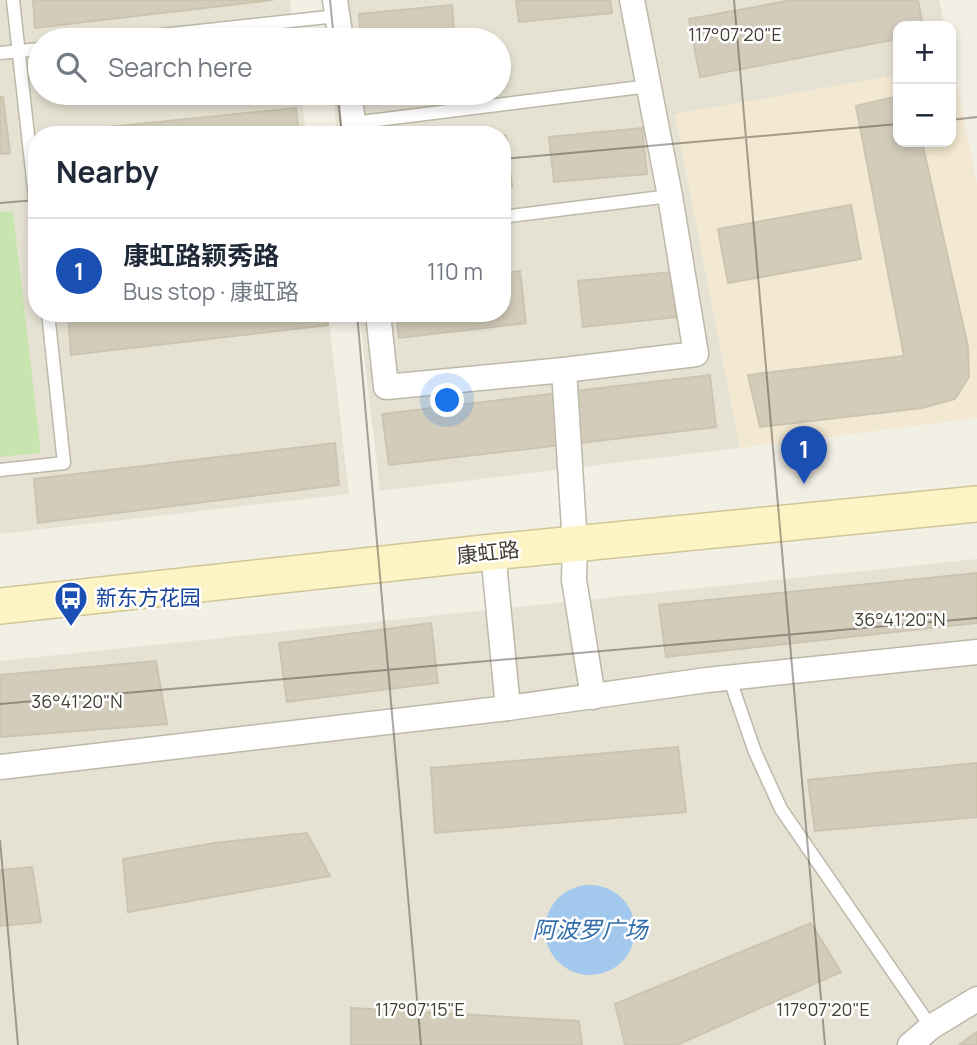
<!DOCTYPE html>
<html lang="en">
<head>
<meta charset="utf-8">
<style>
	body { margin:0; font-family:Manrope,"Noto Sans SC",sans-serif; background:#f2f2f3; color:#1f2937 }
	.controls { position:absolute; right:21px; top:21px; display:grid; overflow:hidden; border-radius:14px; box-shadow:0 4px 10px #0003 }
	.controls button { width:63px; height:63px; display:grid; place-items:center; padding:0; border:0; border-bottom:2px solid #e0e1e3; background:#fff; color:#1f2937; font:35px sans-serif }
	.you { position:absolute; left:448px; top:401px; width:24px; height:24px; margin:-18px; border:5px solid #fff; border-radius:50%; background:#1a73e8; box-shadow:0 0 0 10px #1a73e833 }
	.badge { display:grid; place-items:center; width:46px; height:46px; border-radius:50%; background:#0b8043; color:#fff; font-size:23px; font-weight:700 }
	.pin { position:absolute; translate:-50% -58px; filter:drop-shadow(0 2px 4px #0008) }
	.pin::after { content:''; position:absolute; top:37px; width:24px; height:21px; background:inherit; clip-path:polygon(0 0,100% 0,50% 100%) }
	.list { margin:0; padding:0; list-style:none }
	h2 { display:flex; justify-content:space-between; align-items:center; height:91px; margin:0; padding:0 28px; font-size:30px }
	h2 small { font-size:23px; font-weight:400; color:#747a83 }
	.list li { display:grid; grid-template-columns:46px 1fr auto; gap:21px; align-items:center; box-sizing:border-box; height:105px; padding:0 28px; border-top:2px solid #e0e1e3 }
	.list b { display:block; font-size:26px; white-space:nowrap }
	.list p { margin:0; font-size:23px; white-space:nowrap; color:#747a83 }
	.list em { font-size:23px; font-style:normal; color:#747a83 }
	.icon { flex:none; width:38px; height:38px; fill:none; stroke:currentColor; stroke-width:2; stroke-linecap:round; stroke-linejoin:round }
	.map { position:relative; flex:none; width:977px; height:1045px; overflow:hidden }
	.search { position:absolute; background:#fff; box-shadow:0 4px 10px #0003; left:28px; top:28px; width:483px; height:77px; display:flex; align-items:center; gap:18px; box-sizing:border-box; padding:0 24px; border-radius:38px; color:#747a83; font-size:26px }
	.panel { position:absolute; background:#fff; box-shadow:0 4px 10px #0003; left:28px; top:126px; width:483px; height:196px; border-radius:28px }
	.map>svg:first-child { display:block }
	.residential { fill:#e6e2d3 }
	.commercial { fill:#f3e8d1 }
	.green { fill:#c8e5af }
	.water { fill:#a3c8ed }
	.building { fill:#d3ccbb; stroke:#cdc4af; stroke-width:2 }
	.lines { fill:none; stroke-linecap:round; stroke-linejoin:round }
	.lane-casing { stroke:#bdb8a8; stroke-width:15 }
	.street-casing { stroke:#bdb8a8; stroke-width:27 }
	.secondary-casing { stroke:#d0c697; stroke-width:38 }
	.lane { stroke:#fff; stroke-width:12 }
	.street { stroke:#fff; stroke-width:24 }
	.secondary { stroke:#fcf4c5; stroke-width:35 }
	.ticks { fill:none; stroke:#443f35; stroke-width:2; stroke-opacity:0.45 }
	.labels { text-anchor:middle; stroke-width:5; stroke-linejoin:round; paint-order:stroke }
	.street-label { font-size:21px; fill:#443f35; stroke:#fff }
	.transit-label { font-size:21px; fill:#164399; stroke:#fff; text-anchor:start }
	.water-label { font-size:23px; font-style:italic; fill:#336eab; stroke:#fff }
	.ticks-label { font-size:18px; text-anchor:middle; fill:#443f35; stroke:#fff; stroke-width:5; stroke-linejoin:round; paint-order:stroke }
</style>
</head>
<body>
<div class="map">
<svg width="977" height="1045" viewBox="0 0 977 1045">
	<rect width="100%" height="100%" fill="#f2efe5"/>
	<g class="residential">
		<polygon points="0,0 290,0 295,40 40,40 40,93 301,93 306,135 37,135 37,313 328,313 349,494 0,534"/>
		<polygon points="322,0 939,0 945,26 898,26 898,75 675,115 740,448 380,491 359,313 502,313 502,135 337,135 333,93 499,93 499,40 326,40"/>
		<polygon points="977,559 977,1045 0,1045 0,661"/>
	</g>
	<polygon class="commercial" points="953,65 977,184 977,418 740,448 675,114 898,75 898,142 951,142 951,66"/>
	<polygon class="green" points="13,211 41,453 0,457 0,212"/>
	<circle class="water" cx="590" cy="930" r="45"/>
	<g class="building">
		<polygon points="33,0 273,0 35,28"/>
		<polygon points="516,0 610,0 612,13 519,22"/>
		<polygon points="792,0 918,0 923,26 898,26 898,39 700,77 689,19"/>
		<polygon points="452,5 455,40 361,40 359,14"/>
		<polygon points="898,96 898,142 922,142 968,347 969,377 955,399 922,408 760,427 748,375 904,356 856,106"/>
		<polygon points="0,97 3,97 10,153 0,154"/>
		<polygon points="296,108 299,135 40,135 39,134"/>
		<polygon points="642,128 647,174 554,182 549,137"/>
		<polygon points="506,135 512,187 502,189 502,136"/>
		<polygon points="851,205 861,259 728,283 718,229"/>
		<polygon points="520,271 526,323 399,338 396,313 502,313 502,273"/>
		<polygon points="672,272 676,317 583,327 578,281"/>
		<polygon points="68,313 327,313 328,325 71,355"/>
		<polygon points="710,375 716,427 389,465 382,414"/>
		<polygon points="335,443 339,485 38,523 34,479"/>
		<polygon points="977,573 977,623 666,657 659,605"/>
		<polygon points="431,623 438,683 287,702 279,643"/>
		<polygon points="156,661 167,724 0,737 0,675"/>
		<polygon points="678,747 686,812 435,833 431,768"/>
		<polygon points="977,763 977,817 815,831 808,780"/>
		<polygon points="307,833 330,876 128,912 123,859 214,843"/>
		<polygon points="32,867 41,922 0,926 0,870"/>
		<polygon points="811,923 841,972 677,1045 625,1045 615,1004"/>
		<polygon points="351,1008 579,1021 582,1045 351,1045"/>
		<polygon points="977,1032 977,1045 959,1045"/>
	</g>
	<g class="lines">
		<defs>
			<g id="lane">
				<polyline points="13,0 37,216"/>
				<polyline points="116,40 337,16"/>
				<polyline points="0,53 40,49"/>
				<polyline points="353,123 649,86"/>
				<polyline points="502,217 670,196"/>
				<polyline points="0,470 64,463 48,313"/>
				<polyline points="729,677 755,752 781,809 931,1027"/>
			</g>
			<g id="street">
				<polyline points="335,0 341,40"/>
				<polyline points="349,93 355,135"/>
				<polyline points="378,313 386,387 564,370 575,545 574,580 593,697"/>
				<polyline points="564,370 696,354 670,196 632,0"/>
				<polyline points="493,552 508,708"/>
				<polyline points="0,767 508,708 707,680 977,652"/>
				<polyline points="910,1045 931,1027 977,999"/>
			</g>
			<polyline id="secondary" points="0,606 493,552 977,504"/>
		</defs>
		<use href="#lane" class="lane-casing"/>
		<use href="#street" class="street-casing"/>
		<use href="#secondary" class="secondary-casing"/>
		<use href="#lane" class="lane"/>
		<use href="#street" class="street"/>
		<use href="#secondary" class="secondary"/>
	</g>
	<path class="ticks" d="M330 0 334 40M734 0 825 1045M338 93 342 135M951 120 977 117M502 159 898 124M0 203 37 200M357 313 421 1045M0 704 977 618M0 840 18 1045"/>
	<defs>
		<symbol id="bus-pin" viewBox="-11 -11 22 30"><path d="M0 17L-7.5 6A9.5 9.5 0 1 1 7.5 6Z" fill="#1a4fb4" stroke="#fff"/><path d="M-5-6H5V4H4V6H2V4H-2V6H-4V4H-5ZM-3.5-4V0h7V-4ZM-3.5 1.2v1.5H-2V1.2ZM2 1.2v1.5H3.5V1.2Z" fill="#fff"/></symbol>
	</defs>
	<g fill-rule="evenodd">
		<use href="#bus-pin" x="52" y="579" width="38" height="52"/>
	</g>
	<g class="labels">
		<g class="street-label">
			<text transform="translate(488 553) rotate(-6)" y="7">康虹路</text>
		</g>
		<g class="transit-label">
			<text x="96" y="605">新东方花园</text>
		</g>
		<g class="water-label">
			<text x="590" y="938">阿波罗广场</text>
		</g>
	</g>
	<g class="ticks-label">
		<text x="735" y="41">117°07'20"E</text>
		<text x="900" y="626">36°41'20"N</text>
		<text x="77" y="708">36°41'20"N</text>
		<text x="420" y="1016">117°07'15"E</text>
		<text x="823" y="1016">117°07'20"E</text>
	</g>
</svg>
<div class="controls">
<button>+</button>
<button>−</button>
</div>
<div class="you"></div>
<div class="pin badge" style="left:804px;top:484px;background:#1a4fb4">1</div>
<div class="search"><svg class="icon" aria-label="search" viewBox="0 0 24 24"><circle cx="10" cy="10" r="6"/><path d="M15 15l6 6"/></svg>Search here</div>
<section class="panel">
<h2>Nearby<small></small></h2>
<ul class="list">
<li><span class="badge" style="background:#1a4fb4">1</span><div><b>康虹路颖秀路</b><p>Bus stop · 康虹路</p></div><em>110 m</em></li>
</ul>
</section>
</div>
</body>
</html>
